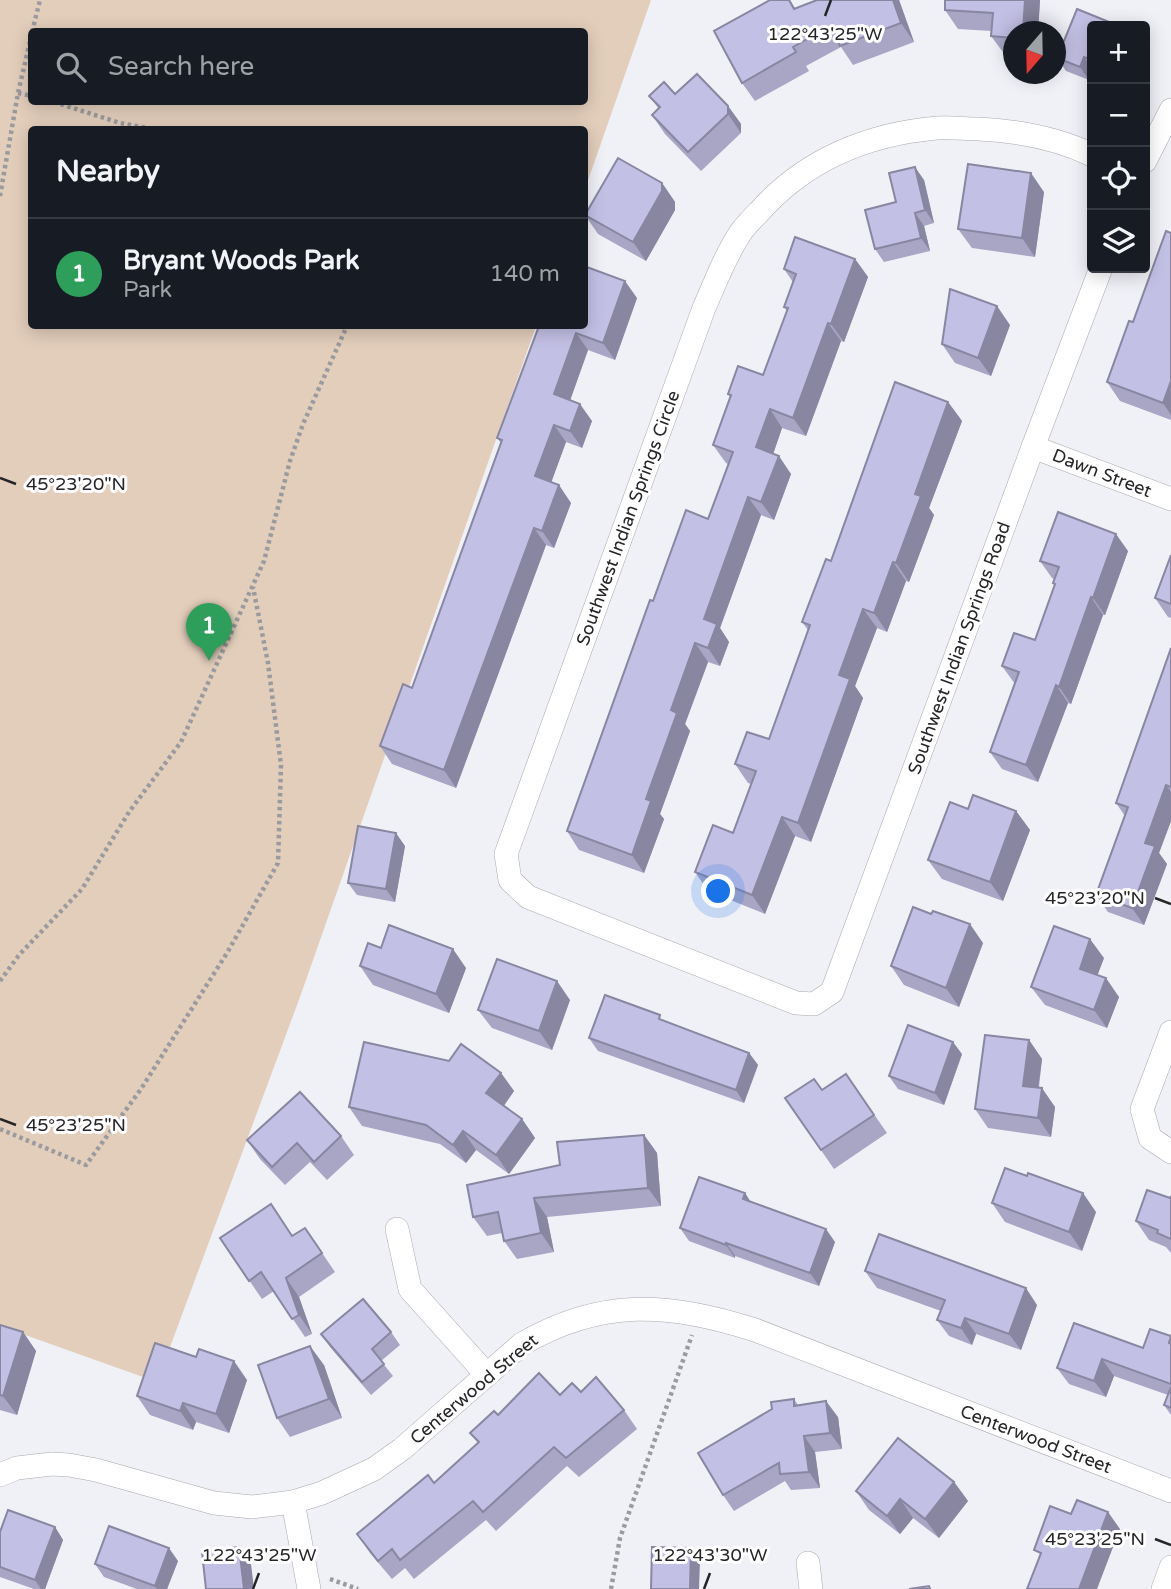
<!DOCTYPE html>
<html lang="en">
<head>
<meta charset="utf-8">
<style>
	body { margin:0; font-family:"Varela Round",sans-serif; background:#20242c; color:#f1f3f6 }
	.controls { position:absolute; right:21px; top:21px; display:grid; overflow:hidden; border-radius:7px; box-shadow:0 4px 18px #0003 }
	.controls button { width:63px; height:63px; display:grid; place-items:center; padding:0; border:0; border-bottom:2px solid #363941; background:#171b24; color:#f1f3f6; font:35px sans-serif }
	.compass { position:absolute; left:1003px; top:21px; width:63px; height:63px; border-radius:50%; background:#171b24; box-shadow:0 4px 18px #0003; rotate:200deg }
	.you { position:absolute; left:719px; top:892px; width:24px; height:24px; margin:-18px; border:5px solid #fff; border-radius:50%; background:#1a73e8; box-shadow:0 0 0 10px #1a73e833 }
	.badge { display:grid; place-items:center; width:46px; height:46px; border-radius:50%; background:#9f6325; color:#fff; font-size:23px; font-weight:700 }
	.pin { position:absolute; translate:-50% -58px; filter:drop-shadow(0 2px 4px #0008) }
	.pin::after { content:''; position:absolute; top:37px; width:24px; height:21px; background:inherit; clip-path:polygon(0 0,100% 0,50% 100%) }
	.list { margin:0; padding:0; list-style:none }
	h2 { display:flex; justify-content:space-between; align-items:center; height:91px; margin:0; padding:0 28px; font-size:30px }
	h2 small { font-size:23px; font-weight:400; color:#9ea1a6 }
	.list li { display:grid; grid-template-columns:46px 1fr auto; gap:21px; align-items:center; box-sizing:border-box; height:112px; padding:0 28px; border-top:2px solid #363941 }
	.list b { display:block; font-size:26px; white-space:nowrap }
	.list p { margin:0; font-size:23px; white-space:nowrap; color:#9ea1a6 }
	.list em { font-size:23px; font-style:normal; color:#9ea1a6 }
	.icon { flex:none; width:38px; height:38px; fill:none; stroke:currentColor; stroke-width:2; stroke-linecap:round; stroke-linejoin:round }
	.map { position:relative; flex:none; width:1171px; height:1589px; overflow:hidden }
	.search { position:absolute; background:#171b24; box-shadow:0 4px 18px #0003; left:28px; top:28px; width:560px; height:77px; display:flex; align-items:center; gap:18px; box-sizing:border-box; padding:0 24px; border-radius:7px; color:#9ea1a6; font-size:26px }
	.panel { position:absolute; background:#171b24; box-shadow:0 4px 18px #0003; left:28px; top:126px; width:560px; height:203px; border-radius:7px }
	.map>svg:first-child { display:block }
	.green { fill:#e3cebb; fill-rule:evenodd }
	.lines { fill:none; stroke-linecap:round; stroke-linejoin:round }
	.minor-casing { stroke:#a9a9af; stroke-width:24 }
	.path { stroke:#9a9a9f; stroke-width:4.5; stroke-dasharray:3.5 3.5; stroke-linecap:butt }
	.minor { stroke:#fff; stroke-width:23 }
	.wall { fill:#a8a5c5 }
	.shaded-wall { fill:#8886a0 }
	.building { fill:#c3c0e5; stroke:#8886a0; stroke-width:2 }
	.ticks { fill:none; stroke:#252527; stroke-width:2.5 }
	.labels { text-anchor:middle; stroke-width:6; stroke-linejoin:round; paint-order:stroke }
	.street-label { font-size:18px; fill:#252527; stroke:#fefeff }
	.ticks-label { font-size:18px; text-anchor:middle; fill:#252527; stroke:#fefeff; stroke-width:6; stroke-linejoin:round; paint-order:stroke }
</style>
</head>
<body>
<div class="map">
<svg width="1171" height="1589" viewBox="0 0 1171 1589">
	<rect width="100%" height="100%" fill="#f0f0f7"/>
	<path class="green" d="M0 0H651L585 189 584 130H32V326H536L300 997 157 1382 0 1326ZM32 32H584V102H32Z"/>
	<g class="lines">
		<defs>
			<g id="minor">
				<path d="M1092 155C1057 138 1018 131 979 129 965 129 951 127 937 128 868 134 805 160 759 212 753 218 746 225 741 232 726 254 715 283 704 308L506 854 510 880 528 897 796 1003 814 1004 832 992 1033 447 1101 268"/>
				<polyline points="1145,161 1171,110"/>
				<polyline points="1033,447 1171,499"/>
				<polyline points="1171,1032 1142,1109 1150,1138 1171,1152"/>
				<polyline points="397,1229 410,1289 487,1375"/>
				<path d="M0 1475 17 1468 52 1464 69 1465 96 1470 214 1503 252 1507 293 1502 322 1493 374 1469 402 1449 522 1344C601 1298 669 1302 755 1330L1171 1491"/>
				<polyline points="293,1502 309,1589"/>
				<polyline points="808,1563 811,1589"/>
				<polyline points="1163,1589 1171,1567"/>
			</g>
		</defs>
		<use href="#minor" class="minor-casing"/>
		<g class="path">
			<polyline points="32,32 40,0"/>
			<polyline points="18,93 32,96"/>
			<polyline points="54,102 120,123 158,130"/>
			<polyline points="0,196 18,93 32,33"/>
			<polyline points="0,981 19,955 82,889 129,812 181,742 264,561 290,461 303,424 347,326"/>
			<polyline points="0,1129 86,1165 141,1089 227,953 278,863 281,765 268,663 253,587"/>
			<polyline points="330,1579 358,1589"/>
			<polyline points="611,1589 620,1538 692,1335"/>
		</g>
		<use href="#minor" class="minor"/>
	</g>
	<g class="wall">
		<polygon points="770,0 790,0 795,8 817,0 899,0 914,42 853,65 841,47 806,66 809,71 755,101 742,83"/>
		<polygon points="945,0 1040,0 1038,32 1013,32 1013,55 1005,55 991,36 992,31 958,29 945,10"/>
		<polygon points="1092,26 1092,72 1089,80 1066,71 1057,58"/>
		<polygon points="675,94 728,106 741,124 741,133 701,171 665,134 652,115 659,109 649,96"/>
		<polygon points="924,180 934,223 924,226 930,251 884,262 875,249 896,202"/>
		<polygon points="662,183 675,202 675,210 646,261 598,234 585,215"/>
		<polygon points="1044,192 1035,257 972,248 958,229"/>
		<polygon points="1171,233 1171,420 1120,401 1107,382 1133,322"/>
		<polygon points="855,259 868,277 844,342 841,341 806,436 782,428 773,454 791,474 774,520 761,515 720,628 729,642 720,666 708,662 685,724 690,731 660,814 664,819 644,873 579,850 567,831 653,601 708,519 728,464 726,463 713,445 731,398 728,394 763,375 787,311 784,307 793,282 784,269"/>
		<polygon points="637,298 615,360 588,350 570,400 592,421 582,448 566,442 551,482 571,503 554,548 546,545 456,788 392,764 380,746 412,688 501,443 497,438 539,326"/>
		<polygon points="1010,325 991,376 955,363 942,344"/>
		<polygon points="948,402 962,421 929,508 934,515 909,582 906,581 887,632 877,628 855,686 863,698 811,842 795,836 765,914 708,891 695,872 733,833 751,784 748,783 735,764 769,739 808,630 802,622 831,561"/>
		<polygon points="1128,551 1105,615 1103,615 1071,704 1068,703 1038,782 1002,769 990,752 1015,684 1002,666 1035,640 1055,586 1053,583 1054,579 1052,578 1040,561"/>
		<polygon points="1171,555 1171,618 1168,617 1155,598"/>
		<polygon points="1171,648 1171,821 1159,853 1167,864 1144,925 1108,912 1096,895 1125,816 1116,803"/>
		<polygon points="968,809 1016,811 1030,830 1003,901 942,879 928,860"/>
		<polygon points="405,846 395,902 357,895 348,883"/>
		<polygon points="983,943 959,1007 904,985 891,966"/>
		<polygon points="381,948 466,968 449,1013 373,985 360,966"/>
		<polygon points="1104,958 1097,975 1119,997 1107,1028 1045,1005 1031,987"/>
		<polygon points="570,1000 552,1050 492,1028 478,1010"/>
		<polygon points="665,1021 749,1053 758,1065 744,1103 598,1051 589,1038"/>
		<polygon points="1029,1040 1042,1059 1039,1087 1055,1107 1051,1137 988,1128 975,1109"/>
		<polygon points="962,1054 944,1105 898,1089 889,1076"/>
		<polygon points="501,1073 514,1091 504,1106 522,1119 535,1138 509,1174 476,1150 466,1163 440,1144 362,1126 349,1107"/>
		<polygon points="846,1074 887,1133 834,1169 785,1098 822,1090"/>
		<polygon points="644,1135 657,1153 661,1206 547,1217 554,1252 517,1259 504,1241 502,1233 487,1236 473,1217 560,1165"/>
		<polygon points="341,1136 354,1155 327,1180 310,1162 285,1185 260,1159 247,1140"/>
		<polygon points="745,1193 750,1201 835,1242 819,1286 735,1256 735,1258 689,1241 680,1228"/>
		<polygon points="1171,1196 1171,1253 1166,1247 1149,1240 1136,1221 1170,1198"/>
		<polygon points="992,1203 1096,1212 1082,1251 1005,1222"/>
		<polygon points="305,1228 335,1272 299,1297 312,1334 305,1337 274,1291 262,1299 220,1238 292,1236"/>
		<polygon points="865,1271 1037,1305 1021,1350 976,1334 972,1345 949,1336 937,1320 941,1311 877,1288"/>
		<polygon points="0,1325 23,1332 36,1351 17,1415 0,1410"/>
		<polygon points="391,1332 400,1345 381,1361 393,1376 371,1395 330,1347 321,1334"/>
		<polygon points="1171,1336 1171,1415 1164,1405 1168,1395 1114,1376 1106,1397 1069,1384 1057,1368 1143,1348"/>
		<polygon points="324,1365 342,1418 290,1437 277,1418"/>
		<polygon points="247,1380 229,1433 196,1422 193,1430 150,1415 137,1396"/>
		<polygon points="581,1392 624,1410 637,1429 579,1477 567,1466 496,1531 486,1520 414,1579 405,1568 392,1579 370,1553 357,1534 434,1483 478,1443 470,1433 498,1415 560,1395"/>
		<polygon points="794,1399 798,1405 838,1417 842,1449 815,1452 820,1488 791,1490 785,1481 734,1511 723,1495"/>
		<polygon points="954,1482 968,1501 939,1538 913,1518 900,1534 869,1510 856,1491"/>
		<polygon points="55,1527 63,1540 45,1589 34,1589 0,1577 0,1532"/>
		<polygon points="178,1561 167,1589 137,1589 104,1577 95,1564"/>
	</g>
	<g class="shaded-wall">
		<polygon points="893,0 899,0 914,42 901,23"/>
		<polygon points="1025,0 1040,0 1038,32 1023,32"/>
		<polygon points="1084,57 1092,68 1092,72 1089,80 1080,67"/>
		<polygon points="728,106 741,124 741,133 728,114"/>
		<polygon points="915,167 924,180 934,223 925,210"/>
		<polygon points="1031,173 1044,192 1035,257 1022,238"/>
		<polygon points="662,183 675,202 675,210 646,261 633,242"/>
		<polygon points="915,213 924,226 930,251 921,238"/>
		<polygon points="855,259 868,277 844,342 831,324"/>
		<polygon points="625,281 637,298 615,360 603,343"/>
		<polygon points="997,306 1010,325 991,376 978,358"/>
		<polygon points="828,323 841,341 806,436 793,418"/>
		<polygon points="576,333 588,350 566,412 554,394"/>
		<polygon points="1171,381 1171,415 1163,403"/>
		<polygon points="948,402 962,421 929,508 934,515 909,582 896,563 915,494"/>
		<polygon points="580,404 592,421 582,448 570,431"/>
		<polygon points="770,409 782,428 769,466 756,447"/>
		<polygon points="554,425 566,442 547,494 535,476"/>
		<polygon points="779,456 791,474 774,520 761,502"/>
		<polygon points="559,485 571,503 554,548 542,531"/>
		<polygon points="748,497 761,515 720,628 729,642 720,666 708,648 704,619"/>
		<polygon points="534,528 546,545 456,788 444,770"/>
		<polygon points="1116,534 1128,551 1105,615 1093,598"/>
		<polygon points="893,562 906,581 887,632 874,613"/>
		<polygon points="1091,597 1103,615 1071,704 1059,687"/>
		<polygon points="863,609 877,628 855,686 863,698 811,842 798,823 839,675"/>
		<polygon points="695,643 708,662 685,724 690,731 660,814 664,819 644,873 632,855 671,710"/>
		<polygon points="1056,685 1068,703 1038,782 1026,765"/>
		<polygon points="1166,785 1171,792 1171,821 1159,853 1167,864 1144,925 1132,908 1145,843"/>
		<polygon points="1016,811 1030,830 1003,901 990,882"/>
		<polygon points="782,817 795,836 765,914 752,895"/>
		<polygon points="396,833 405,846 395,902 386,889"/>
		<polygon points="970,924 983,943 959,1007 946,988"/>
		<polygon points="1090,939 1104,958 1093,987 1080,969"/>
		<polygon points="453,949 466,968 449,1013 436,994"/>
		<polygon points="1106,978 1119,997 1107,1028 1094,1010"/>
		<polygon points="557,981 570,1000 552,1050 539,1031"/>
		<polygon points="1029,1040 1042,1059 1036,1104 1023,1086"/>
		<polygon points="953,1042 962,1054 944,1105 935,1093"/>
		<polygon points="749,1053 758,1065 744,1103 736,1090"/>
		<polygon points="501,1073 514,1091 499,1112 486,1093"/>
		<polygon points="1042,1088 1055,1107 1051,1137 1038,1118"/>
		<polygon points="522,1119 535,1138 509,1174 496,1155"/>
		<polygon points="463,1131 476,1150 466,1163 453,1145"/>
		<polygon points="644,1135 657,1153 661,1206 648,1188"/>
		<polygon points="745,1193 753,1206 743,1199"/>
		<polygon points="1083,1193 1096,1212 1082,1251 1069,1232"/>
		<polygon points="534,1198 547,1217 554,1252 541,1233"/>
		<polygon points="826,1229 835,1242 819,1286 810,1273"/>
		<polygon points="726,1243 735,1256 735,1258 726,1245"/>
		<polygon points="286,1278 299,1297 312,1334 299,1315"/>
		<polygon points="1026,1288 1037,1305 1021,1350 1009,1334"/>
		<polygon points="965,1318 976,1334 972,1345 961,1328"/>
		<polygon points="23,1332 36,1351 17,1415 3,1396"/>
		<polygon points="310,1346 324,1365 342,1418 329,1399"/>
		<polygon points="1102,1359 1114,1376 1106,1397 1094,1381"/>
		<polygon points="234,1361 247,1380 229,1433 216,1414"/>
		<polygon points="826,1401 838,1417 842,1449 830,1433"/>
		<polygon points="183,1403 196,1422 193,1430 180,1411"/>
		<polygon points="804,1436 815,1452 820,1488 809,1472"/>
		<polygon points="954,1482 968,1501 939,1538 925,1519"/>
		<polygon points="900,1499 913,1518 900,1534 887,1516"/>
		<polygon points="1108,1512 1120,1529 1097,1589 1079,1589"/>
		<polygon points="55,1527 63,1540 45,1589 41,1589 35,1580"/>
		<polygon points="239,1547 251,1564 254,1589 244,1589"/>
		<polygon points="169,1548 178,1561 167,1589 157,1589 155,1586"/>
		<polygon points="691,1548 700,1561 699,1589 690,1589"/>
	</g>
	<g class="building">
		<polygon points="770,0 789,0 794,9 817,0 893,0 901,23 840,46 832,25 793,47 796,52 742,83 714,31"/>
		<polygon points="945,0 1025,0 1023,32 1013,32 1013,38 991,36 993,13 945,10"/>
		<polygon points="1077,9 1119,26 1092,26 1092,60 1084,57 1080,67 1057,58"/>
		<polygon points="697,74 728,106 728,114 688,152 652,115 660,107 649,96 664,82 675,94"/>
		<polygon points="618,158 662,183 662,191 633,242 585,215"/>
		<polygon points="968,164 1031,173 1022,238 958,229"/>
		<polygon points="915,167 925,210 915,213 921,238 875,249 865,210 896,202 889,173"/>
		<polygon points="1166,231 1171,233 1171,381 1163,403 1107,382 1129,321 1133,322"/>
		<polygon points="795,237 855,259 831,324 828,323 793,418 770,409 756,447 779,456 761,502 748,497 704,619 717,624 708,648 695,643 671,710 677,713 646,799 651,801 632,855 567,831 650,600 653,601 686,510 708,519 733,452 713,445 731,395 728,394 738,366 763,375 788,308 784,307 796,274 784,269"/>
		<polygon points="584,266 625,281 603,343 576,333 554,394 580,404 570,431 554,425 535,476 559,485 542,531 534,528 444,770 380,746 403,684 412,688 502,440 497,438 539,326 584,326"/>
		<polygon points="950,289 997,306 978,358 942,344"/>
		<polygon points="895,382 948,402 915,494 921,496 896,563 893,562 874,613 863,609 839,675 850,679 798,823 782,817 752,895 695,872 713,825 733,833 756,771 735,764 747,732 769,739 810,625 802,622 826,559 831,561"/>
		<polygon points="1058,512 1116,534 1093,598 1091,597 1059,687 1056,685 1026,765 990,752 1019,672 1002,666 1014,633 1035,640 1055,584 1053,583 1059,567 1040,561"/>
		<polygon points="1171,555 1171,604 1155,598"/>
		<polygon points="1171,648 1171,787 1166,785 1145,843 1155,846 1132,908 1096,895 1128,807 1116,803"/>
		<polygon points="973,795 1016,811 990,882 928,860 950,802 968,809"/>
		<polygon points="358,826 396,833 386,889 348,883"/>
		<polygon points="913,907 931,914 933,911 970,924 946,988 891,966"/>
		<polygon points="389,925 453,949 436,994 360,966 368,943 381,948"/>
		<polygon points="1054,926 1090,939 1080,969 1106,978 1094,1010 1031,987"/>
		<polygon points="497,959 557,981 539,1031 478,1010"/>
		<polygon points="605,995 660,1015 659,1019 749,1053 736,1090 589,1038"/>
		<polygon points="908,1025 953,1042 935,1093 889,1076"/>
		<polygon points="985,1035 1029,1040 1023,1086 1042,1088 1038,1118 975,1109"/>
		<polygon points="364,1042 449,1061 461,1044 501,1073 486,1093 522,1119 496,1155 463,1131 453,1145 426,1125 349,1107"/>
		<polygon points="846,1074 874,1115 821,1150 785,1098 814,1079 822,1090"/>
		<polygon points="300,1092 341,1136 314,1162 297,1143 272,1167 247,1140"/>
		<polygon points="644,1135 648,1188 534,1198 541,1233 504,1241 498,1212 473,1217 467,1185 560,1165 557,1142"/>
		<polygon points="1005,1168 1027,1176 1028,1173 1083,1193 1069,1232 992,1203"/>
		<polygon points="699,1177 745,1193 743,1199 826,1229 810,1273 726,1243 726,1245 680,1228"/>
		<polygon points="1147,1190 1170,1198 1171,1196 1171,1239 1157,1233 1158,1230 1136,1221"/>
		<polygon points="271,1204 292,1236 305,1228 322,1253 286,1278 299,1315 292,1319 261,1272 249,1281 220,1238"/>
		<polygon points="879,1234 1026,1288 1009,1334 965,1318 961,1328 937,1320 945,1300 865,1271"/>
		<polygon points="363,1299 391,1332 372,1349 384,1364 362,1382 321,1334"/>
		<polygon points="1074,1323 1143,1348 1150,1329 1171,1336 1169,1343 1171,1344 1171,1384 1102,1359 1094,1381 1057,1368"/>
		<polygon points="0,1325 23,1332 3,1396 0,1395"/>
		<polygon points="155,1343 196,1357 199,1349 234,1361 216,1414 183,1403 180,1411 137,1396"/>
		<polygon points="310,1346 329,1399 277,1418 258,1365"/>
		<polygon points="539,1373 560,1395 572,1383 581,1392 596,1377 624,1410 566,1458 554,1447 483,1512 473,1501 400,1560 392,1549 378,1561 357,1534 428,1475 434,1483 479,1442 470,1433 494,1411 498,1415"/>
		<polygon points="1171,1387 1171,1408 1164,1405"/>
		<polygon points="794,1399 794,1406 826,1401 830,1433 804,1436 809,1472 780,1474 779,1463 723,1495 698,1453 772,1409 771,1402"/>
		<polygon points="898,1438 954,1482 925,1519 900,1499 887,1516 856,1491"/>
		<polygon points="1077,1500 1108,1512 1079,1589 1027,1589 1041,1553 1034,1550 1050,1506 1071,1514"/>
		<polygon points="8,1510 55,1527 35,1580 0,1567 0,1532"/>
		<polygon points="109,1526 169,1548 155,1586 95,1564"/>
		<polygon points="239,1547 244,1589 206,1589 202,1552"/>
		<polygon points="652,1547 691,1548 690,1589 651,1589"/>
		<polygon points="929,1586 930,1589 909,1589"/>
	</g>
	<path class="ticks" d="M825 16 831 0M0 478 16 484M1155 898 1171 904M0 1119 16 1125M1155 1539 1171 1545M253 1589 259 1573M704 1589 710 1573"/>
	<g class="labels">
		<g class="street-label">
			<text transform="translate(1102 473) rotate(21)" y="6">Dawn Street</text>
			<text transform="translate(628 518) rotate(-70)" y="6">Southwest Indian Springs Circle</text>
			<text transform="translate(959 648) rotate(-70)" y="6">Southwest Indian Springs Road</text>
			<text transform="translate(474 1389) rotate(-40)" y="6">Centerwood Street</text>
			<text transform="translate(1036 1439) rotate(21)" y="6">Centerwood Street</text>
		</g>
	</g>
	<g class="ticks-label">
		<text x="825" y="40">122°43'25"W</text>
		<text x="76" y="490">45°23'20"N</text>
		<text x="1095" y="904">45°23'20"N</text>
		<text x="76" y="1131">45°23'25"N</text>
		<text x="1095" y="1545">45°23'25"N</text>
		<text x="259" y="1561">122°43'25"W</text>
		<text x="710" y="1561">122°43'30"W</text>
	</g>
</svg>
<div class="controls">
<button>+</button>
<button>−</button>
<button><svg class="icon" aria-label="locate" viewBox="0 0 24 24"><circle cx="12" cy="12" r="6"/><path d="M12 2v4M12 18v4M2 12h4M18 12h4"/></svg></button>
<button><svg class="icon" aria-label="layers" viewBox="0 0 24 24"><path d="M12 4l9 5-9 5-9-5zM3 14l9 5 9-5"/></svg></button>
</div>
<svg class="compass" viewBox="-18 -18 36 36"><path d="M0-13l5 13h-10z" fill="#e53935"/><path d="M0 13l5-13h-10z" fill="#9ea1a6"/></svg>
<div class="you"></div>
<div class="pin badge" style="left:209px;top:661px;background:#2e9e5b">1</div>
<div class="search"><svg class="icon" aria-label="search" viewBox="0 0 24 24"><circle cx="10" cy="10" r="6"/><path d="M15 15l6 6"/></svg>Search here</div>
<section class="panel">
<h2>Nearby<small></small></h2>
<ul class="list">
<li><span class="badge" style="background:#2e9e5b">1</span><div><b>Bryant Woods Park</b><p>Park</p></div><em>140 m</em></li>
</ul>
</section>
</div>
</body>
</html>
